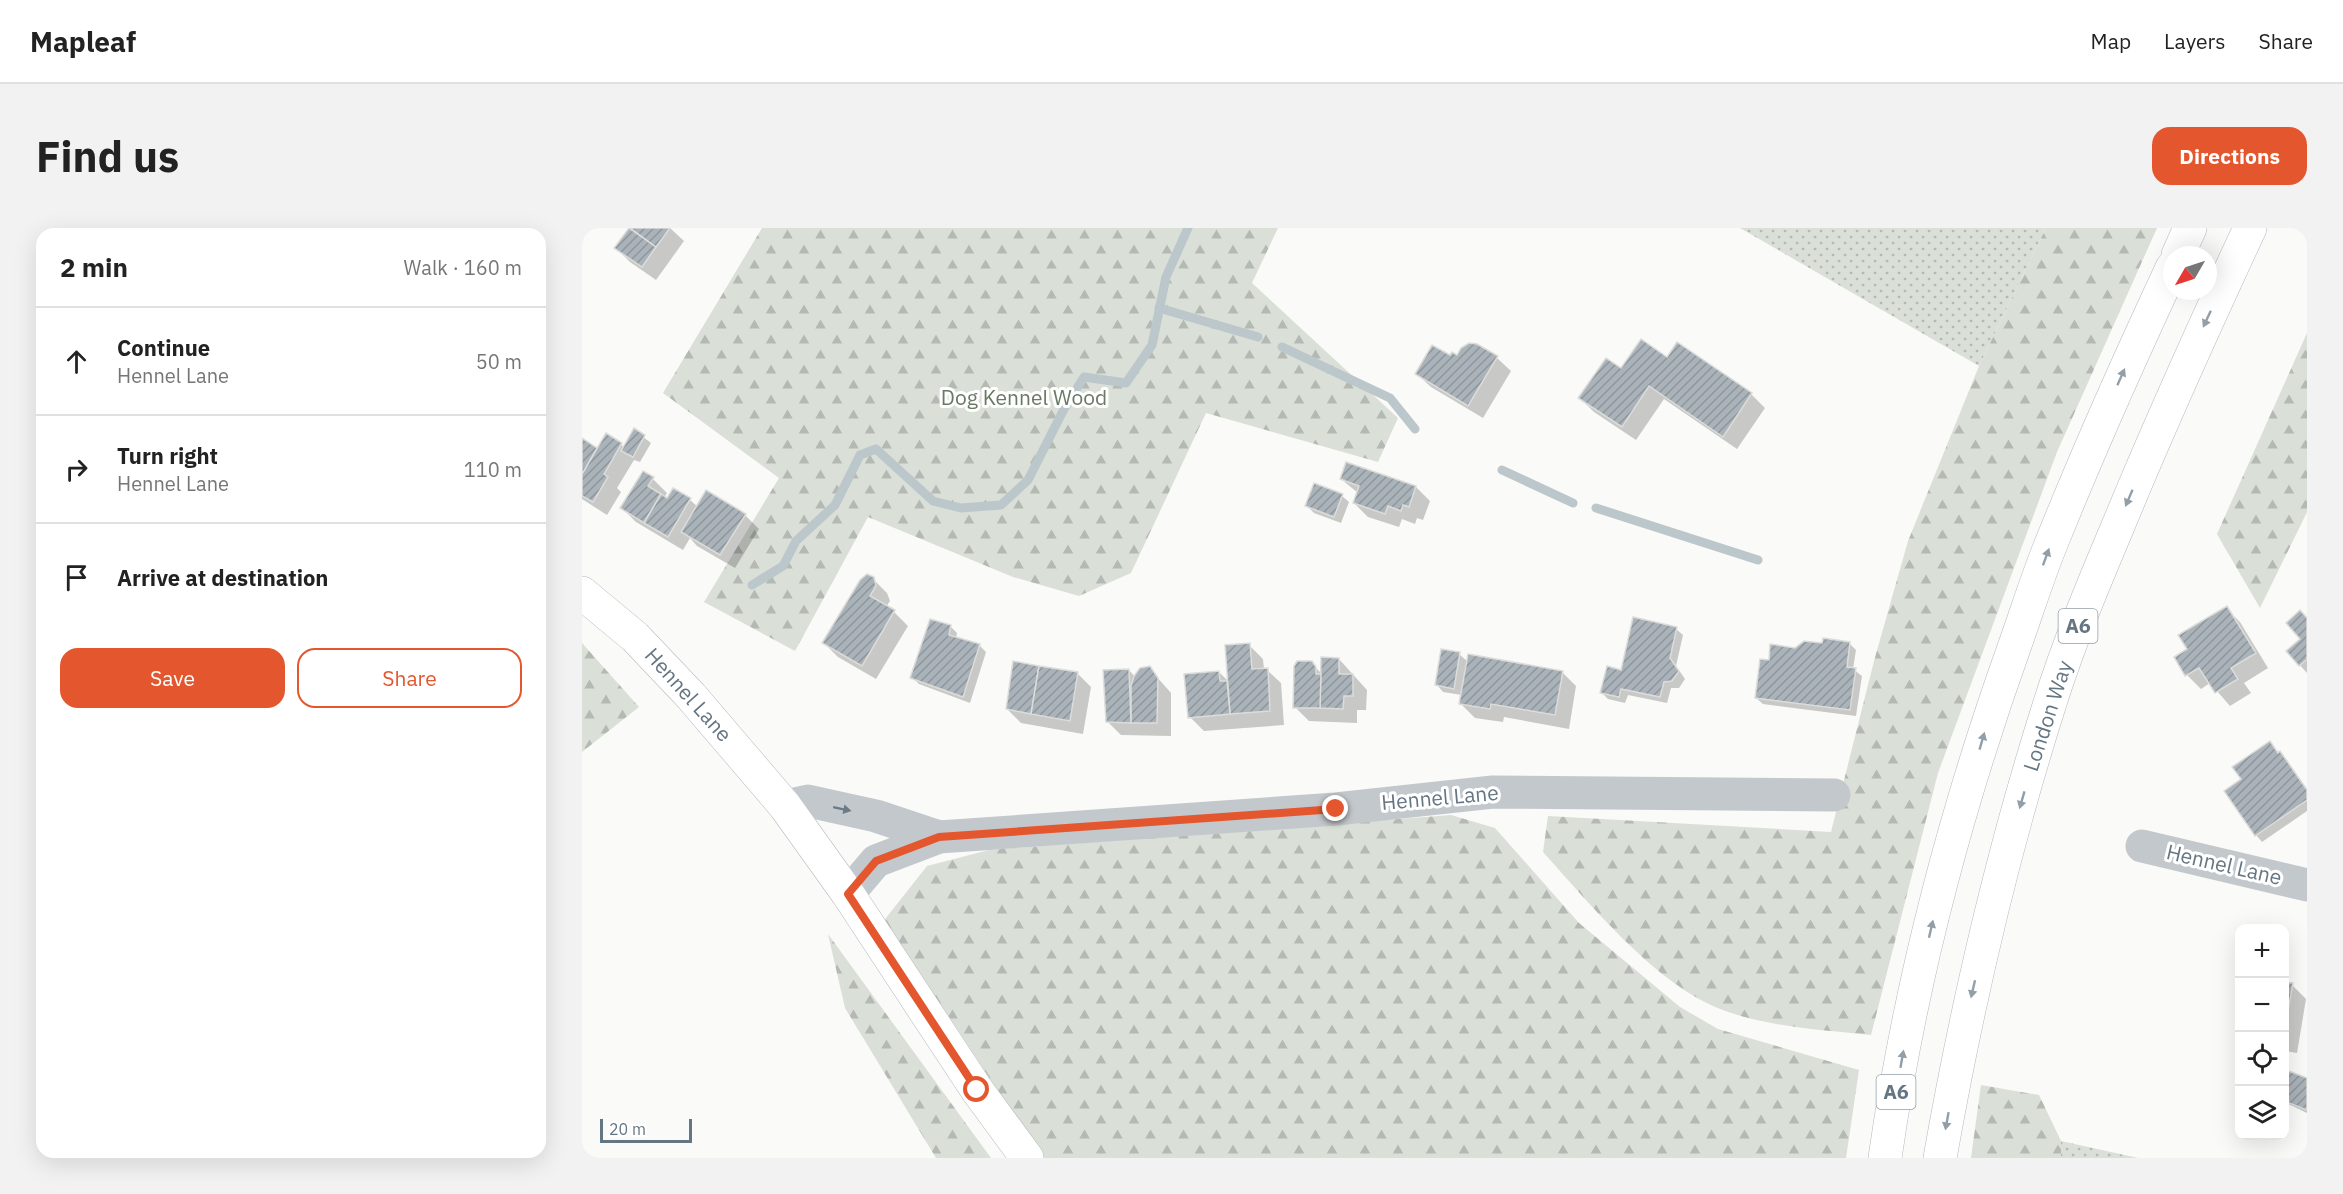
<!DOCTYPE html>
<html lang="en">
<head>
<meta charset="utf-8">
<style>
	body { margin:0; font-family:"IBM Plex Sans",sans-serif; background:#f2f2f2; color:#222 }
	.controls { position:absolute; right:18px; bottom:18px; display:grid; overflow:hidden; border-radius:12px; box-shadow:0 6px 24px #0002 }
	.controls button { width:54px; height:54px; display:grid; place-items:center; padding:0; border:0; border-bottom:2px solid #e0e0e0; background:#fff; color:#222; font:30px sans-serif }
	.compass { position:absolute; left:1581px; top:18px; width:54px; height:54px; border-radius:50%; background:#fff; box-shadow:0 6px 24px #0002; rotate:231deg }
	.scale { position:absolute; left:18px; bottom:15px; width:92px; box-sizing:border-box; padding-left:6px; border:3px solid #657683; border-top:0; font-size:16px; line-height:21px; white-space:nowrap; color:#657683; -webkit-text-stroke:4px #fff; paint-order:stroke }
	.stop { position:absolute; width:18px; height:18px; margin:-14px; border:4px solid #e4572e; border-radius:50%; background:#fff }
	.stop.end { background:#e4572e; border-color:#fff; box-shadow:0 2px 6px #0008 }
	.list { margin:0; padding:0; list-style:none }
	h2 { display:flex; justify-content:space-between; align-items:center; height:78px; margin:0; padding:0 24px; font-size:26px }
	h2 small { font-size:20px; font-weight:400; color:#767676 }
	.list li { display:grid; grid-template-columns:39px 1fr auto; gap:18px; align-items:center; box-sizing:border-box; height:108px; padding:0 24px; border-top:2px solid #e0e0e0 }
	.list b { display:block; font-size:22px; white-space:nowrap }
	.list p { margin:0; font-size:20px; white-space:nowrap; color:#767676 }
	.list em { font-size:20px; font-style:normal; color:#767676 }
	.actions { display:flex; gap:12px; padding:18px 24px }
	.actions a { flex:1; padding:14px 0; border:2px solid #e4572e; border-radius:18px; text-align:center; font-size:21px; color:#e4572e }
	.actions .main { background:#e4572e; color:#fff }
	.icon { flex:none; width:33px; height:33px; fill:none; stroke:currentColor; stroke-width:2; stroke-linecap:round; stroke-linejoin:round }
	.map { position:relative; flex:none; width:1725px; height:930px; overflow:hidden; border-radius:18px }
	header { display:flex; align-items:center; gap:36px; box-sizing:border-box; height:84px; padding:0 30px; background:#fff; border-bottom:2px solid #e0e0e0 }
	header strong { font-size:28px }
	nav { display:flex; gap:33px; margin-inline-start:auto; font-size:21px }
	.intro { display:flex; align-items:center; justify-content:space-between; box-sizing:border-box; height:144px; padding:0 36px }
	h1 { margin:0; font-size:42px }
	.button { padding:15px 27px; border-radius:18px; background:#e4572e; color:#fff; font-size:21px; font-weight:700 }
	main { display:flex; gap:36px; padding:0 36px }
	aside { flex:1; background:#fff; border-radius:18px; box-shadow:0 6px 24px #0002 }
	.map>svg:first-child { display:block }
	.grass { fill:url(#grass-dots) }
	.forest { fill:url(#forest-firs) }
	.shadow { fill:#0003 }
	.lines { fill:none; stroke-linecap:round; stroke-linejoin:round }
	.stream { stroke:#bbc7cb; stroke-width:9 }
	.building { fill:url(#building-hatch); stroke:#dcdcda; stroke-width:1.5 }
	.major-casing { stroke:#b5babe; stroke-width:34 }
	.highway-casing { stroke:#b4b9bd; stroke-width:34 }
	.minor { stroke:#c3c8cc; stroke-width:33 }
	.major { stroke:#fff; stroke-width:33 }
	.highway { stroke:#fff; stroke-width:33 }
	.oneway { fill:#939fa8 }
	.oneway2 { fill:#6a7a87 }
	.route { stroke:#e4572e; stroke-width:8 }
	.labels { text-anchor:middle; stroke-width:6; stroke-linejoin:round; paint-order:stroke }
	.shield { fill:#fff; stroke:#939fa8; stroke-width:1.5 }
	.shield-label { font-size:20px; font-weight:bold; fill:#657683 }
	.park-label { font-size:21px; fill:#687a64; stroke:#fff }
	.street-label { font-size:21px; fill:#657683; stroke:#fff }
</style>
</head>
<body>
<header>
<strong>Mapleaf</strong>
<nav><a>Map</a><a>Layers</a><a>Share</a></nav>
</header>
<div class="intro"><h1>Find us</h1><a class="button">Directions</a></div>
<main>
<aside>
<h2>2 min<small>Walk · 160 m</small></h2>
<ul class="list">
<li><svg class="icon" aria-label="ahead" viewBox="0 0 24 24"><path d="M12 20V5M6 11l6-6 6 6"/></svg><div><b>Continue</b><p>Hennel Lane</p></div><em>50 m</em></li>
<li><svg class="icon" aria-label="right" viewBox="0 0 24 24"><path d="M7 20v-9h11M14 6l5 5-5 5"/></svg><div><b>Turn right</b><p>Hennel Lane</p></div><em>110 m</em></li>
<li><svg class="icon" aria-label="arrive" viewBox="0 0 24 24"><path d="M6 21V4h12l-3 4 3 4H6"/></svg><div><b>Arrive at destination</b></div></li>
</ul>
<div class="actions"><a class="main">Save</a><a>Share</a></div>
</aside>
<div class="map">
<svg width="1725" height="930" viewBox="0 0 1725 930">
	<defs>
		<pattern id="grass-dots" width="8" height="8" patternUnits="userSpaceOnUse" patternTransform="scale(1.5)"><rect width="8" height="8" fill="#dadfd7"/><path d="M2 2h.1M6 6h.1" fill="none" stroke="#b4b9b4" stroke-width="1.8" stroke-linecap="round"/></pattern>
		<pattern id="forest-firs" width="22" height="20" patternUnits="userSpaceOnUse" patternTransform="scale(1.5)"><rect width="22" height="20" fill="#dadfd7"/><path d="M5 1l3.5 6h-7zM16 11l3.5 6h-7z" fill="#b4b9b4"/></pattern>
		<pattern id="building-hatch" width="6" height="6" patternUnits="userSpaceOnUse" patternTransform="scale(1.5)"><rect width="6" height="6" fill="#aab3b9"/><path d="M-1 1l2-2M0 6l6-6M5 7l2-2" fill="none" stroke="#8e969c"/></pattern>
	</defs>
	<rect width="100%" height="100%" fill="#fafaf8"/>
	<g class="grass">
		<polygon points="1158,0 1464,0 1397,138"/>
		<polygon points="1479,913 1556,930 1479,930"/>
	</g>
	<g class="forest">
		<polygon points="180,0 696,0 670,55 816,190 796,234 624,185 549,345 497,368 431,349 286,289 213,423 122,374 197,250 81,165"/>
		<path d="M1464 0H1575L1475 224 1356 545 1289 807C1241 802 1185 799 1141 782 1075 758 1008 676 961 624L966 588 1249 604 1292 433 1326 313 1397 138Z"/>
		<polygon points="1725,105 1725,284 1678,380 1635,306"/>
		<polygon points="0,415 57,479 0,524"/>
		<polygon points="869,587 913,600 997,695 1098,779 1136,801 1277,842 1264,930 460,930 374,799 300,695 345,638 407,622"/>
		<polygon points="246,706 409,930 354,930 263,780"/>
		<polygon points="1399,857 1457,867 1479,913 1479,930 1389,930"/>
	</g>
	<g class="shadow">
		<polygon points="48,0 88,0 102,13 74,52 48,34 34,20"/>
		<polygon points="1095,116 1169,166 1183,180 1155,221 1082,171 1054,212 1012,184 998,170 1039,142 1086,131"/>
		<polygon points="868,129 915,130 929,143 901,190 849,159 835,146"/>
		<polygon points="52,202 69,215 58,234 52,232 35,260 39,264 25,287 0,271 0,212 16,222 39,216 42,220"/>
		<polygon points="71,251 85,265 82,270 86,272 92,262 108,272 116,279 163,287 177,301 153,340 115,318 108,310 101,322 54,294 40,280"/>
		<polygon points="759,251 834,259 848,273 841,292 835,290 833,296 820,291 817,299 786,289 772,275 776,265"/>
		<polygon points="760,268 767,274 759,295 732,285 725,278"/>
		<polygon points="291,351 305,365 308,373 304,379 312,384 326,398 294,451 256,429 242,415"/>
		<polygon points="1644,380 1658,394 1686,440 1662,455 1669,465 1648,478 1628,455 1619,461 1605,447 1594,430 1607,422"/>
		<polygon points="1725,391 1725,445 1706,424 1720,412"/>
		<polygon points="368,398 375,405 374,410 397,417 404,424 388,475 337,456 330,449"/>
		<polygon points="1094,401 1101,407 1094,438 1103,451 1097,460 1089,460 1085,475 1046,467 1043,475 1026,471 1020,465 1040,443"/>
		<polygon points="1267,415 1274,422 1271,441 1280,448 1274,488 1181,476 1174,470 1188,434 1213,421"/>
		<polygon points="667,417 681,431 682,442 685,442 699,455 702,497 622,503 608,489 637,444 647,454"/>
		<polygon points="877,426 886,434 980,444 994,458 987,501 922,489 921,494 893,490 879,476 880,467 861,464 855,457"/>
		<polygon points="757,431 785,462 784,482 775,482 775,495 727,493 713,479 729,435 740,446"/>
		<polygon points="567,440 589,465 589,508 539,507 525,493 547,442 553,449"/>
		<polygon points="495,445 509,459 501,506 439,495 425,481"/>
		<polygon points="1687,515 1705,532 1725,561 1725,583 1680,614 1674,607 1661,552"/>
		<polygon points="1702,755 1710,757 1724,771 1715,825 1702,823"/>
		<polygon points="1725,852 1725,885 1702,874 1702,862"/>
	</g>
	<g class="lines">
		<g class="stream">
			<polyline points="577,80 676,109"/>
			<polyline points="700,119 808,170 833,201"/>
			<polyline points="920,242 991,275"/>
			<polyline points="1014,280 1176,332"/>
			<polyline points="170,357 201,338 214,313 253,277 278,227 294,221 351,273 379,280 419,277 446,252 481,183 502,149 544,155 570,117 584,49 606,0"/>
		</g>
	</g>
	<g class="building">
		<polygon points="47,0 74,19 60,39 32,20"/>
		<polygon points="48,0 88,0 74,19"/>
		<polygon points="1059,111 1085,129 1095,114 1170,165 1141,209 1067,158 1040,199 996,170 1024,130 1039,140"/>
		<polygon points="887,115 895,116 916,128 886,178 833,146 850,117 868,127 870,124 875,127 879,120"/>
		<polygon points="52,200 63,207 51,229 39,223"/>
		<polygon points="24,205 40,215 22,246 26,249 11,274 0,268 0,246"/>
		<polygon points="0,210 15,220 0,246"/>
		<polygon points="764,234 834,258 827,279 821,277 819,283 806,278 803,286 771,275 777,258 758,251"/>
		<polygon points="61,243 72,249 66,258 79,266 62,295 38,280"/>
		<polygon points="732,255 761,266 752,289 723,278"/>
		<polygon points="91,260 109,270 86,309 62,295 79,266 85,270"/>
		<polygon points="124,262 164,286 138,327 99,304"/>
		<polygon points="285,346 292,349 294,358 288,368 313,382 280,438 240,415 278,352"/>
		<polygon points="1645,378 1674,425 1649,440 1656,451 1633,465 1617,440 1603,448 1592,429 1605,421 1596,407"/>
		<polygon points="1718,382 1725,390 1725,431 1717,438 1704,423 1718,411 1704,395"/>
		<polygon points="1051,389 1095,399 1088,430 1097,443 1090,453 1082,454 1078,469 1039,461 1037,469 1018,465 1025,438 1039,442"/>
		<polygon points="348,391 369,397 367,407 398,416 381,469 328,450"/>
		<polygon points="1241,410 1268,414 1265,439 1274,440 1268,482 1173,470 1178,431 1187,432 1188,416 1213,420 1222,413 1240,415"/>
		<polygon points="668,415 670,441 686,440 688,483 648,486 643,417"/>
		<polygon points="859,421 878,424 872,461 853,457"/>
		<polygon points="886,426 981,443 973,487 909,476 908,481 877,476"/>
		<polygon points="739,429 757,430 757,446 771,446 771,468 762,468 761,481 738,480"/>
		<polygon points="431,433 457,438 449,486 424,481"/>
		<polygon points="715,433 730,433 734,439 734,446 739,446 738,480 711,480 712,438"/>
		<polygon points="457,438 496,444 488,493 449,486"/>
		<polygon points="568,438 576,450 575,495 549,495 549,458 552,448 558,440"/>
		<polygon points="547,441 549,495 524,494 521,442"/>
		<polygon points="637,443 638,453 645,453 648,486 606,490 602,446"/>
		<polygon points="1688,513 1696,525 1698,523 1725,562 1725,572 1673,608 1642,563 1659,551 1650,539"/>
		<polygon points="1702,754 1711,755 1702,806"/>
		<polygon points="1707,843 1725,850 1725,882 1702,873 1702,857"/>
	</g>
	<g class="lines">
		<defs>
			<polyline id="major" points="0,365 53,409 109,468 203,578 266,666 395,862 445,930"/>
			<g id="highway">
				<polyline points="1596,27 1608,0"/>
				<path d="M1303 930C1328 755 1374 581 1434 414 1445 383 1455 351 1467 321 1505 226 1547 132 1590 40"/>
				<path d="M1358 930C1385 777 1420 626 1467 478 1486 417 1511 357 1536 298 1577 198 1622 99 1668 0"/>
			</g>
		</defs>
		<use href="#major" class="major-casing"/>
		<use href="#highway" class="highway-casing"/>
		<g class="minor">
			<polyline points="203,578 226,573 294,588 357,609"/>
			<polyline points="1560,618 1725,657"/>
			<polyline points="266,666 294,633 357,609 754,581 911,564 1252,567"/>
		</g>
		<use href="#major" class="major"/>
		<use href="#highway" class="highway"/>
	</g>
	<defs><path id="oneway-solid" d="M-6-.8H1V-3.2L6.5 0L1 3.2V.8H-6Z" transform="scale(1.5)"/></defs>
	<g class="oneway">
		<use href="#oneway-solid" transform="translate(1625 91) rotate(115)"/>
		<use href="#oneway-solid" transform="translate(1539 149) rotate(-66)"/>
		<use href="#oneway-solid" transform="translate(1547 270) rotate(113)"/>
		<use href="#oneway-solid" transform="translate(1464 329) rotate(-70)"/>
		<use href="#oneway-solid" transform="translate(1400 513) rotate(-74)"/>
		<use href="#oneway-solid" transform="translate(1440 572) rotate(106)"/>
		<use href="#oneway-solid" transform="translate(1349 701) rotate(-77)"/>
		<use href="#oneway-solid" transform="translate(1391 761) rotate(103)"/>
		<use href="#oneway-solid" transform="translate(1320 831) rotate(-80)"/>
		<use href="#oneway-solid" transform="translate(1365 893) rotate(100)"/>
	</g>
	<use class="oneway2" href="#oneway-solid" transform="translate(260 581) rotate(12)"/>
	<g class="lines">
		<polyline class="route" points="395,862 266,666 294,633 357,609 754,581"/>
	</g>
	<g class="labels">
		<g class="shield">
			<rect x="1476.5" y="381" width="39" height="34" rx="4.5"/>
			<rect x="1294.5" y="847" width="39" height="34" rx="4.5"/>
		</g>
		<g class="shield-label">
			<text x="1496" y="405">A6</text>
			<text x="1314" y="871">A6</text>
		</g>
		<g class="park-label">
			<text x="442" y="177">Dog Kennel Wood</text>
		</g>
		<g class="street-label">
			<text transform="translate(106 467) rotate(48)" y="7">Hennel Lane</text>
			<text transform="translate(1466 488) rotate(-72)" y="7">London Way</text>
			<text transform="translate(858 570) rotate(-5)" y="7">Hennel Lane</text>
			<text transform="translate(1642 637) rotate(13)" y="7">Hennel Lane</text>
		</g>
	</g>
</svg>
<div class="controls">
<button>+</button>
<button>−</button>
<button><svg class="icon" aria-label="locate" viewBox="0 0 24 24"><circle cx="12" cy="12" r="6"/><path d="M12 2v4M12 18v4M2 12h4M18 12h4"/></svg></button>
<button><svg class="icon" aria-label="layers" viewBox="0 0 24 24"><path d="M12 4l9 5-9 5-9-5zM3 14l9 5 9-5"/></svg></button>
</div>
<svg class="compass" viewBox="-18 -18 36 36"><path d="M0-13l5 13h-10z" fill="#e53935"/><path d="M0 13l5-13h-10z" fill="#767676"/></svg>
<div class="scale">20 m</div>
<div class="stop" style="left:395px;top:862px"></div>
<div class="stop end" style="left:754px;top:581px"></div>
</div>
</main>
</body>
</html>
